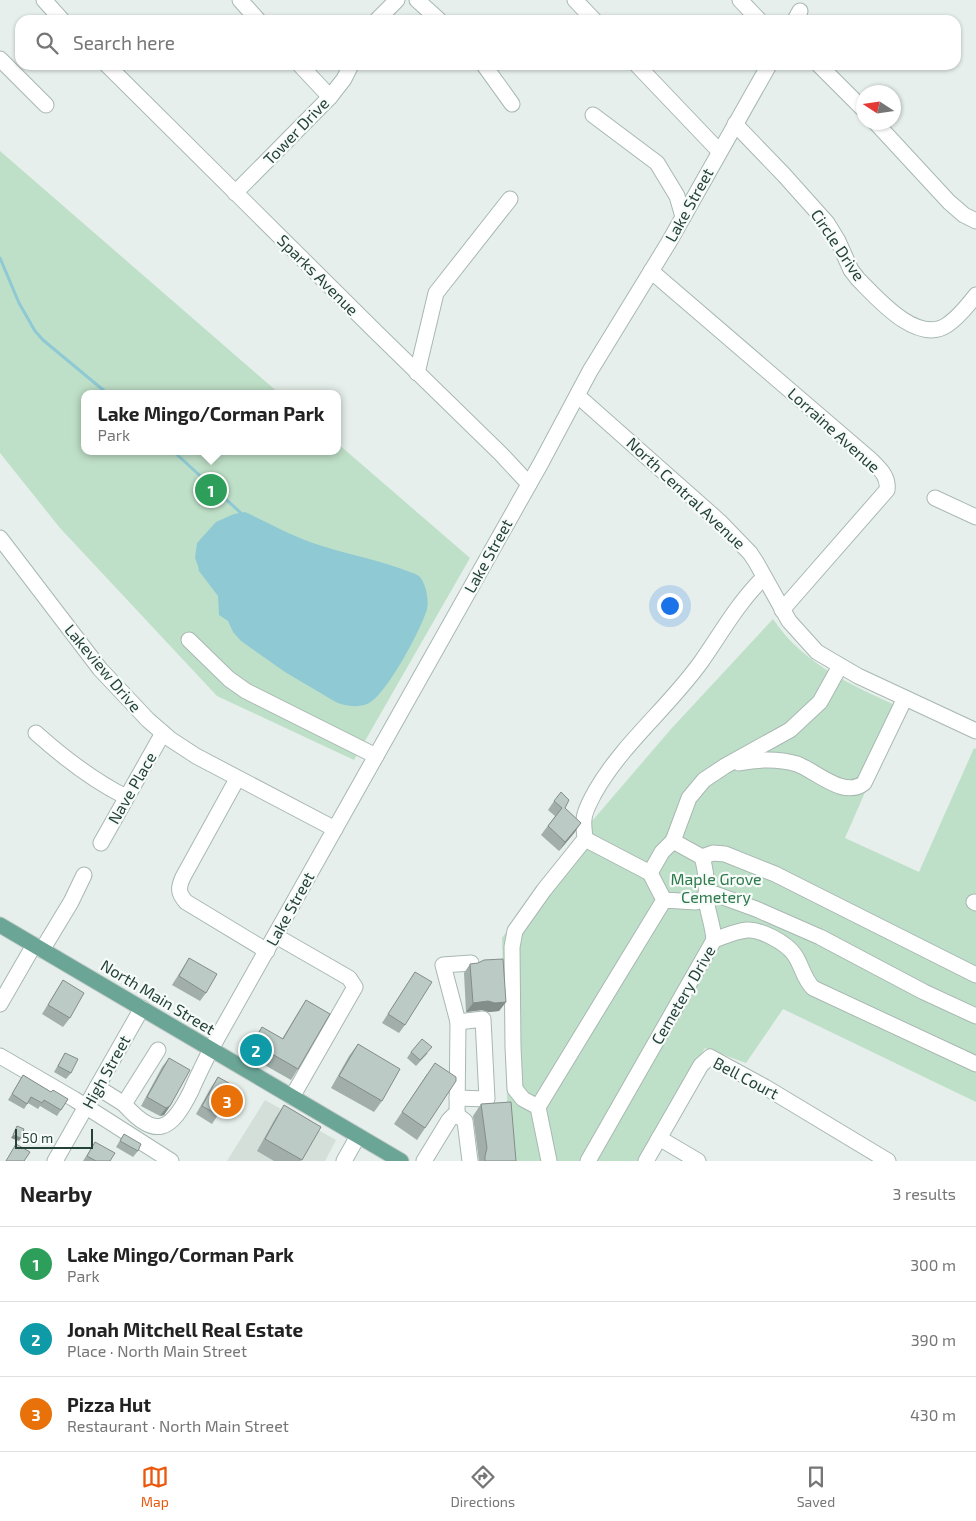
<!DOCTYPE html>
<html lang="en">
<head>
<meta charset="utf-8">
<style>
	body { margin:0; font-family:"Exo 2",sans-serif; background:#f2f2f2; color:#222 }
	.compass { position:absolute; left:856px; top:85px; width:45px; height:45px; border-radius:50%; background:#fff; box-shadow:0 1px 4px #0004; rotate:282deg }
	.scale { position:absolute; left:15px; bottom:12px; width:78px; box-sizing:border-box; padding-left:5px; border:2px solid #24423a; border-top:0; font-size:14px; line-height:18px; white-space:nowrap; color:#24423a; -webkit-text-stroke:4px #f7fbf9; paint-order:stroke }
	.you { position:absolute; left:669px; top:605px; width:18px; height:18px; margin:-12px; border:4px solid #fff; border-radius:50%; background:#1a73e8; box-shadow:0 0 0 8px #1a73e833 }
	.badge { display:grid; place-items:center; width:32px; height:32px; border-radius:50%; background:#ea580c; color:#fff; font-size:16px; font-weight:700 }
	.pin { position:absolute; translate:-50% -50%; border:2px solid #fff; box-shadow:0 1px 5px #0006 }
	.popup { position:absolute; left:81px; top:390px; width:260px; height:65px; box-sizing:border-box; display:grid; place-content:center; border-radius:10px; background:#fff; filter:drop-shadow(0 1px 4px #0005); font-size:16px; white-space:nowrap; color:#767676 }
	.popup b { font-size:19px; color:#222 }
	.popup::after { content:''; position:absolute; left:50%; top:100%; margin-left:-10px; border:10px solid transparent; border-top-color:#fff }
	.list { margin:0; padding:0; list-style:none }
	h2 { display:flex; justify-content:space-between; align-items:center; height:65px; margin:0; padding:0 20px; font-size:21px }
	h2 small { font-size:16px; font-weight:400; color:#767676 }
	.list li { display:grid; grid-template-columns:32px 1fr auto; gap:15px; align-items:center; box-sizing:border-box; height:75px; padding:0 20px; border-top:1px solid #e0e0e0 }
	.list b { display:block; font-size:19px; white-space:nowrap }
	.list p { margin:0; font-size:16px; white-space:nowrap; color:#767676 }
	.list em { font-size:16px; font-style:normal; color:#767676 }
	.icon { flex:none; width:28px; height:28px; fill:none; stroke:currentColor; stroke-width:2; stroke-linecap:round; stroke-linejoin:round }
	.map { position:relative; flex:none; width:976px; height:1161px; overflow:hidden }
	.search { position:absolute; background:#fff; box-shadow:0 1px 4px #0004; left:15px; right:15px; top:15px; height:55px; display:flex; align-items:center; gap:12px; box-sizing:border-box; padding:0 18px; border-radius:15px; color:#767676; font-size:19px }
	.sheet { height:290px; background:#fff }
	nav { display:flex; justify-content:space-around; align-items:center; box-sizing:border-box; height:70px; border-top:1px solid #e0e0e0; background:#fff; font-size:14px; color:#767676 }
	nav a { display:grid; justify-items:center; gap:2px }
	nav .on { color:#ea580c }
	.map>svg:first-child { display:block }
	.built { fill:#d4dfda }
	.green { fill:#bfe0c8 }
	.water { fill:#8ec9d4 }
	.lines { fill:none; stroke-linecap:round; stroke-linejoin:round }
	.stream { stroke:#8ec9d4; stroke-width:3 }
	.minor-casing { stroke:#a8b8b2; stroke-width:17 }
	.major-casing { stroke:#c2cac8; stroke-width:17 }
	.minor { stroke:#fff; stroke-width:15 }
	.major { stroke:#6aa596; stroke-width:15 }
	.wall { fill:#a1aea9 }
	.shaded-wall { fill:#838d89 }
	.building { fill:#bbcac4; stroke:#838d89 }
	.labels { text-anchor:middle; stroke-width:4.5; stroke-linejoin:round; paint-order:stroke }
	.street-label { font-size:16px; fill:#24423a; stroke:#f7fbf9 }
	.park-label { font-size:16px; fill:#2d7a4b; stroke:#f7fbf9 }
</style>
</head>
<body>
<div class="map">
<svg width="976" height="1161" viewBox="0 0 976 1161">
	<rect width="100%" height="100%" fill="#e6efeb"/>
	<polygon class="built" points="265,1100 336,1140 325,1161 227,1161"/>
	<g class="green">
		<polygon points="0,151 280,394 85,394 85,451 337,451 337,443 470,558 354,760 217,696 60,528 0,453"/>
		<path d="M773 619C804 665 853 686 902 708L845 838 919 872 974 748 976 749V1102L783 1009 746 1063 705 1048 638 1161H509L502 938 556 863 671 729Z"/>
	</g>
	<path class="water" d="M245 512C267 522 288 534 310 542 340 553 372 558 402 569 406 571 415 573 419 576 426 583 429 600 427 609 422 628 385 698 367 704 357 708 343 706 334 701L285 672 241 641 233 632 228 621 219 615 218 596 199 571 198 566 195 558 197 543 216 522 234 514Z"/>
	<g class="lines">
		<g class="stream">
			<polyline points="0,258 19,303 35,331 43,340 108,394"/>
			<polyline points="173,451 242,514"/>
		</g>
		<defs>
			<g id="minor">
				<polyline points="44,0 62,20"/>
				<polyline points="240,0 258,20"/>
				<polyline points="417,0 439,20"/>
				<polyline points="575,0 594,20"/>
				<polyline points="740,0 759,20"/>
				<polyline points="377,20 397,0"/>
				<polyline points="795,20 800,11"/>
				<polyline points="0,59 46,105"/>
				<polyline points="107,65 376,332 501,454 529,484"/>
				<polyline points="300,65 330,97"/>
				<polyline points="484,65 512,104"/>
				<polyline points="637,65 719,151"/>
				<polyline points="819,65 864,110"/>
				<polyline points="593,115 657,163 677,196 683,217"/>
				<polyline points="875,122 949,202 964,215 976,221"/>
				<path d="M735 124 785 176 827 223 838 241 851 270 858 279C877 298 917 345 947 325 956 319 969 304 976 295"/>
				<polyline points="235,193 330,97 344,79 351,65"/>
				<path d="M651 271 871 460C880 469 889 477 887 490L782 610"/>
				<polyline points="417,373 436,293 510,199"/>
				<polyline points="578,396 719,521 750,553 756,562 789,621 817,652 858,676 976,731"/>
				<polyline points="935,498 976,517"/>
				<polyline points="0,538 100,669 148,720 170,739 196,756 335,829"/>
				<polyline points="189,640 229,679 246,691 376,756"/>
				<path d="M36 733C64 758 92 780 126 797"/>
				<path d="M739 763C759 759 777 758 797 764 816 771 844 799 864 783L905 698"/>
				<path d="M237 779 183 877C178 888 178 893 186 902L267 951"/>
				<path d="M585 839C585 833 583 826 584 820 584 811 591 800 595 792 623 743 668 708 701 662 722 632 737 604 764 577"/>
				<polyline points="673,841 689,798 704,780 725,766 790,730 820,702 840,666"/>
				<polyline points="101,843 163,733"/>
				<polyline points="702,857 713,853 725,854 775,874 976,975"/>
				<polyline points="974,902 976,903"/>
				<polyline points="276,936 349,978 355,987 292,1097"/>
				<path d="M714 940C713 924 707 912 706 897L715 894 756 909 820 937 924 992 976 1016"/>
				<polyline points="42,950 71,902 84,875"/>
				<polyline points="0,1004 34,945"/>
				<polyline points="0,1056 74,1099 171,1161"/>
				<polyline points="97,1087 124,1104 158,1050"/>
				<polyline points="457,1098 487,1099 483,1019 458,1022"/>
				<path d="M124 1104C156 1140 171 1131 191 1091 197 1077 204 1063 211 1049L541 463 590 371 669 242 769 65"/>
				<path d="M538 1107 664 900 650 873 662 852 673 841 702 857C706 870 707 883 706 897L696 902 664 900"/>
				<polyline points="457,1115 458,1022 443,965 471,963"/>
				<polyline points="659,1138 698,1161"/>
				<polyline points="55,1161 142,1008"/>
				<polyline points="344,1161 358,1136"/>
				<polyline points="424,1161 449,1120 453,1116 457,1115 465,1121 470,1161"/>
				<polyline points="549,1161 538,1107 523,1099 515,1089 513,1047 512,947 515,931 544,890 585,839 650,873"/>
				<path d="M588 1161 714 940C725 936 736 931 747 930 761 929 786 943 794 954 802 965 803 978 813 988L976 1064"/>
				<polyline points="646,1161 701,1065 710,1057 765,1087 888,1161"/>
			</g>
			<polyline id="major" points="0,925 401,1161"/>
		</defs>
		<use href="#minor" class="minor-casing"/>
		<use href="#major" class="major-casing"/>
		<use href="#minor" class="minor"/>
		<use href="#major" class="major"/>
	</g>
	<g class="wall">
		<polygon points="554,801 565,808 575,832 559,851 541,835 555,816 548,810"/>
		<polygon points="189,958 206,993 200,1001 172,985"/>
		<polygon points="470,964 506,1002 499,1011 489,1012 482,1010 466,1012 464,973"/>
		<polygon points="415,972 405,1025 399,1033 382,1023"/>
		<polygon points="63,980 70,1018 63,1027 42,1014"/>
		<polygon points="306,1000 298,1069 291,1080 245,1054 254,1038 262,1027 282,1039 299,1011"/>
		<polygon points="358,1044 382,1101 374,1112 331,1088 349,1056"/>
		<polygon points="411,1052 428,1053 416,1066 407,1058"/>
		<polygon points="65,1053 71,1073 66,1079 54,1072"/>
		<polygon points="169,1058 170,1106 164,1115 160,1116 141,1106 162,1067"/>
		<polygon points="427,1074 425,1128 417,1140 394,1124"/>
		<polygon points="23,1075 51,1092 68,1099 57,1116 40,1106 38,1109 28,1103 24,1109 8,1100"/>
		<polygon points="218,1077 218,1115 212,1124 196,1114 212,1086"/>
		<polygon points="481,1104 516,1161 479,1161 473,1116"/>
		<polygon points="284,1105 321,1127 301,1161 274,1161 257,1151 276,1117"/>
		<polygon points="124,1134 138,1151 133,1157 116,1147"/>
		<polygon points="95,1142 110,1161 83,1161"/>
	</g>
	<g class="shaded-wall">
		<polygon points="581,823 575,832 559,851 565,842"/>
		<polygon points="488,1001 506,1002 499,1011 489,1012 482,1010 466,1012 473,1003"/>
		<polygon points="170,1106 164,1115 160,1116 166,1108"/>
		<polygon points="13,1135 21,1138 19,1141 11,1138"/>
	</g>
	<g class="building">
		<polygon points="561,792 569,800 565,808 581,823 565,842 548,826 562,808 554,801"/>
		<polygon points="189,958 217,974 206,993 179,976"/>
		<polygon points="503,959 506,1002 495,1003 488,1001 473,1003 470,964 478,963 484,960"/>
		<polygon points="415,972 432,982 405,1025 388,1014"/>
		<polygon points="63,980 84,993 70,1018 48,1005"/>
		<polygon points="306,1000 330,1014 298,1069 253,1043 262,1027 283,1039"/>
		<polygon points="422,1039 432,1047 420,1060 411,1052"/>
		<polygon points="358,1044 400,1069 382,1101 339,1076"/>
		<polygon points="65,1053 78,1059 71,1073 58,1066"/>
		<polygon points="169,1058 190,1070 170,1106 166,1108 147,1097"/>
		<polygon points="435,1063 456,1077 456,1081 425,1128 402,1112"/>
		<polygon points="23,1075 51,1092 53,1090 68,1099 61,1110 44,1100 42,1103 31,1097 27,1104 12,1094"/>
		<polygon points="218,1077 234,1086 218,1115 202,1106"/>
		<polygon points="511,1102 516,1161 485,1161 485,1156 487,1148 481,1104"/>
		<polygon points="284,1105 321,1127 302,1160 265,1139"/>
		<polygon points="17,1126 24,1129 21,1138 13,1135"/>
		<polygon points="124,1134 141,1144 138,1151 120,1141"/>
		<polygon points="95,1142 115,1153 110,1161 96,1161 87,1156"/>
		<polygon points="16,1144 30,1152 24,1161 6,1161"/>
	</g>
	<g class="labels">
		<g class="street-label">
			<text transform="translate(296 131) rotate(-46)" y="6">Tower Drive</text>
			<text transform="translate(689 205) rotate(-61)" y="6">Lake Street</text>
			<text transform="translate(838 245) rotate(56)" y="6">Circle Drive</text>
			<text transform="translate(318 275) rotate(45)" y="6">Sparks Avenue</text>
			<text transform="translate(834 430) rotate(42)" y="6">Lorraine Avenue</text>
			<text transform="translate(686 493) rotate(43)" y="6">North Central Avenue</text>
			<text transform="translate(488 556) rotate(-61)" y="6">Lake Street</text>
			<text transform="translate(103 668) rotate(50)" y="6">Lakeview Drive</text>
			<text transform="translate(132 788) rotate(-60)" y="6">Nave Place</text>
			<text transform="translate(290 909) rotate(-61)" y="6">Lake Street</text>
			<text transform="translate(683 995) rotate(-60)" y="6">Cemetery Drive</text>
			<text transform="translate(158 997) rotate(31)" y="6">North Main Street</text>
			<text transform="translate(106 1072) rotate(-61)" y="6">High Street</text>
			<text transform="translate(746 1078) rotate(28)" y="6">Bell Court</text>
		</g>
		<g class="park-label">
			<text x="716" y="885">Maple Grove<tspan x="716" dy="18">Cemetery</tspan></text>
		</g>
	</g>
</svg>
<svg class="compass" viewBox="-18 -18 36 36"><path d="M0-13l5 13h-10z" fill="#e53935"/><path d="M0 13l5-13h-10z" fill="#767676"/></svg>
<div class="scale">50 m</div>
<div class="you"></div>
<div class="pin badge" style="left:211px;top:490px;background:#2e9e5b">1</div>
<div class="popup"><b>Lake Mingo/Corman Park</b>Park</div>
<div class="pin badge" style="left:256px;top:1050px;background:#0f9aa8">2</div>
<div class="pin badge" style="left:227px;top:1101px;background:#e8710a">3</div>
<div class="search"><svg class="icon" aria-label="search" viewBox="0 0 24 24"><circle cx="10" cy="10" r="6"/><path d="M15 15l6 6"/></svg>Search here</div>
</div>
<section class="sheet">
<h2>Nearby<small>3 results</small></h2>
<ul class="list">
<li><span class="badge" style="background:#2e9e5b">1</span><div><b>Lake Mingo/Corman Park</b><p>Park</p></div><em>300 m</em></li>
<li><span class="badge" style="background:#0f9aa8">2</span><div><b>Jonah Mitchell Real Estate</b><p>Place · North Main Street</p></div><em>390 m</em></li>
<li><span class="badge" style="background:#e8710a">3</span><div><b>Pizza Hut</b><p>Restaurant · North Main Street</p></div><em>430 m</em></li>
</ul>
</section>
<nav>
<a class="on"><svg class="icon" aria-label="map" viewBox="0 0 24 24"><path d="M3 6l6-2 6 2 6-2v14l-6 2-6-2-6 2zM9 4v14M15 6v14"/></svg>Map</a>
<a><svg class="icon" aria-label="directions" viewBox="0 0 24 24"><path d="M12 3l9 9-9 9-9-9zM9 14v-3h6M13 9l2 2-2 2"/></svg>Directions</a>
<a><svg class="icon" aria-label="saved" viewBox="0 0 24 24"><path d="M7 4h10v16l-5-4-5 4z"/></svg>Saved</a>
</nav>
</body>
</html>
